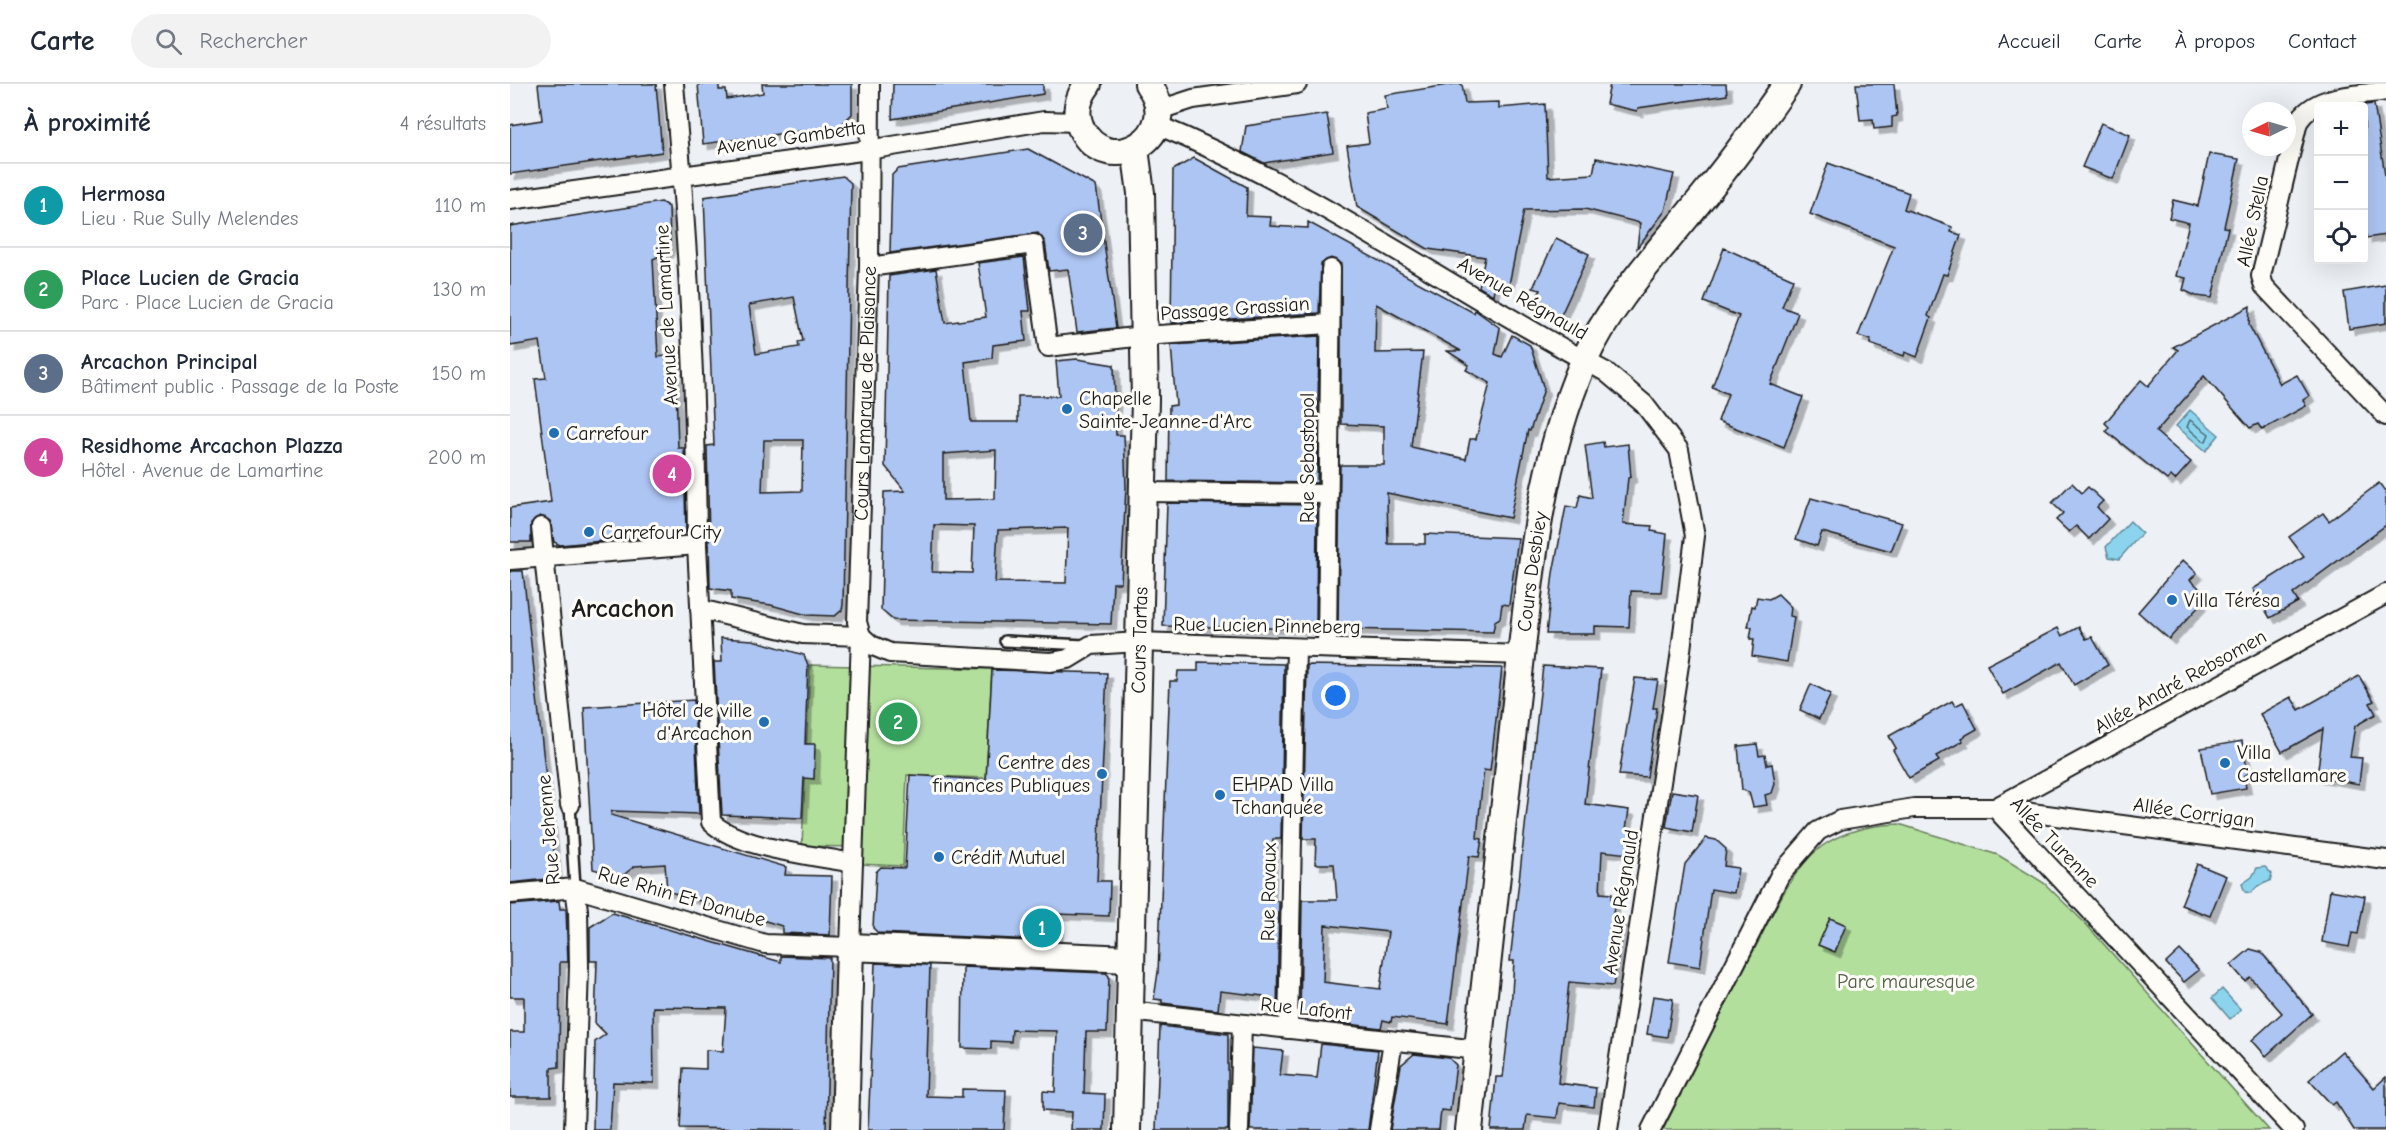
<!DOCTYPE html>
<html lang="fr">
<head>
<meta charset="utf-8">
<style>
	body { margin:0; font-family:"Comic Neue",sans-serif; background:#f2f2f3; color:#1f2937 }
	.controls { position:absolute; right:18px; top:18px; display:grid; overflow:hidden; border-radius:6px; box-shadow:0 6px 24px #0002 }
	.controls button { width:54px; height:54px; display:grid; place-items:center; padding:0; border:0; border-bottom:2px solid #e0e1e3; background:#fff; color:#1f2937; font:30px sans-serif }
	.compass { position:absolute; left:1732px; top:18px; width:54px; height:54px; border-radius:50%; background:#fff; box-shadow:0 6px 24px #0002; rotate:265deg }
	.you { position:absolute; left:826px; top:612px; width:21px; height:21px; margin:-15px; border:4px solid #fff; border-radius:50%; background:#1a73e8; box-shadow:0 0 0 9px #1a73e833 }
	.badge { display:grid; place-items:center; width:39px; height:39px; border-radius:50%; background:#b45309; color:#fff; font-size:20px; font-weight:700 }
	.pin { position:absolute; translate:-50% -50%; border:3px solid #fff; box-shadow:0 2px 6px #0006 }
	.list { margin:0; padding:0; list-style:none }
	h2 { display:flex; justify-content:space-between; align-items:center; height:78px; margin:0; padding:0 24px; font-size:26px }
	h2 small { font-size:20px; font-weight:400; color:#747a83 }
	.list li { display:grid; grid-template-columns:39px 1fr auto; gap:18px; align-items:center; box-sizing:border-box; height:84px; padding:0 24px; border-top:2px solid #e0e1e3 }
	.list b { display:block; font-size:22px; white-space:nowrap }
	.list p { margin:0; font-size:20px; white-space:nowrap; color:#747a83 }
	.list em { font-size:20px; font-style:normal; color:#747a83 }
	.icon { flex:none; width:33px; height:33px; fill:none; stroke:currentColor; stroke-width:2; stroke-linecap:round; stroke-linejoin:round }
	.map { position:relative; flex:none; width:1876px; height:1046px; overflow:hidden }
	header { display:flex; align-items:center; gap:36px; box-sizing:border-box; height:84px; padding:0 30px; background:#fff; border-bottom:2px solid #e0e1e3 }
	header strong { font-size:28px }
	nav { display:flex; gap:33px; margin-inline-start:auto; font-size:21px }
	.search { width:420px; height:54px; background:#f2f2f3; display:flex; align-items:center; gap:15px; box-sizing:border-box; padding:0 21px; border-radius:33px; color:#747a83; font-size:22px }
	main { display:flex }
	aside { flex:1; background:#fff }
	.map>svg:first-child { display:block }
	.green { fill:#b3df9d; stroke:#687e5c; stroke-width:1.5 }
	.water { fill:#8cd4ee; stroke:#5f8a9a; stroke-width:1.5 }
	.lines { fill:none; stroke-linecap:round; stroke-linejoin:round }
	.shore { stroke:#496670; stroke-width:1.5 }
	.building { fill:#adc5f3; stroke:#1c1c1c; stroke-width:1.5; fill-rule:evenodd; filter:url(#shadow) }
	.lane-casing { stroke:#1c1c1c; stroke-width:14 }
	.street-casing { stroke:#1c1c1c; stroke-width:22 }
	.secondary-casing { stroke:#1c1c1c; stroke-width:30 }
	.lane { stroke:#fdfcf7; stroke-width:9 }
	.street { stroke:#fdfcf7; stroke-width:18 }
	.secondary { stroke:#fdfcf7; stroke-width:26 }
	.poi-dot { fill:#1f6fb2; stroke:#fdfcf7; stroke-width:2 }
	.labels { text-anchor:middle; stroke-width:6; stroke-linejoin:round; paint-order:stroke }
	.street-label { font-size:20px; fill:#1c1c1c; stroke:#fdfcf7 }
	.poi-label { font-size:20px; fill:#1c1c1c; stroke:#fdfcf7; text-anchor:start }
	.park-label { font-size:20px; fill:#516049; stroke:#fdfcf7 }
	.district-label { font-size:26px; font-weight:bold; fill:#1c1c1c; stroke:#fdfcf7 }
</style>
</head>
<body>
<header>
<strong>Carte</strong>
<div class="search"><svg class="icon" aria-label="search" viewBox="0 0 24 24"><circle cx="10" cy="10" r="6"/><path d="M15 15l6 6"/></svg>Rechercher</div>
<nav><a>Accueil</a><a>Carte</a><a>À propos</a><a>Contact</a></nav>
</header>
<main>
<aside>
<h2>À proximité<small>4 résultats</small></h2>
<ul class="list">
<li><span class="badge" style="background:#0f9aa8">1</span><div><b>Hermosa</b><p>Lieu · Rue Sully Melendes</p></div><em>110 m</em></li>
<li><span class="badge" style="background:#2e9e5b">2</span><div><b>Place Lucien de Gracia</b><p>Parc · Place Lucien de Gracia</p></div><em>130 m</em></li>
<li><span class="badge" style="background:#5c6f8a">3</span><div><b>Arcachon Principal</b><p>Bâtiment public · Passage de la Poste</p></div><em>150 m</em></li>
<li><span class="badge" style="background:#d1479c">4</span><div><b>Residhome Arcachon Plazza</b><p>Hôtel · Avenue de Lamartine</p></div><em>200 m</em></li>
</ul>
</aside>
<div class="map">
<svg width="1876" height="1046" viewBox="0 0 1876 1046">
	<defs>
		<filter id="shadow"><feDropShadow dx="5.5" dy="5.5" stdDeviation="0" flood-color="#0004"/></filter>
	</defs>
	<rect width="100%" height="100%" fill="#edf1f6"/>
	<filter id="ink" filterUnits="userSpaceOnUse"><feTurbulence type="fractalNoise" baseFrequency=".0167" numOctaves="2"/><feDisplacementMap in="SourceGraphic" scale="12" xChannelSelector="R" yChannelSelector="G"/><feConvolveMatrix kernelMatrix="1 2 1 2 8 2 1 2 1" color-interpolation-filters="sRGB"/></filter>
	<g filter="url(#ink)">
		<g class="green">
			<polygon points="300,581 482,585 476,694 397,691 393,782 348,780 348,763 292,762"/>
			<path d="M1389 740 1488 771 1534 799 1575 839 1759 1046H1153C1183 986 1213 926 1244 866 1262 832 1280 787 1311 763 1334 746 1362 741 1389 740Z"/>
		</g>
		<g class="water">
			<polygon points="1680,326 1709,351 1696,367 1666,342"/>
			<polygon points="1620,437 1632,449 1609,475 1599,473 1596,463"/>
			<polygon points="1755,783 1762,790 1760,797 1748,802 1741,809 1735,808 1732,800 1742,793 1747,784"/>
			<polygon points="1712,905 1731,926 1720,935 1702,914"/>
		</g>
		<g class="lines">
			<polygon class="shore" points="1680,336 1699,350 1696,357 1693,357 1677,343"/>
		</g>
		<g class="building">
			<polygon points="28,0 146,0 152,68 0,90 0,41 32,36"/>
			<polygon points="188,0 209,0 209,6 216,6 217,15 253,9 252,0 342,0 342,30 330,42 193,60"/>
			<polygon points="383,0 533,0 533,10 382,35"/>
			<polygon points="944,0 952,0 955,19 989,18 989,24 1035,20 1038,93 1083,90 1086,74 1164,90 1155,127 1127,164 1130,139 1075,125 1014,126 999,201 985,198 983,211 969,203 975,173 918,165 847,123 837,62 859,59 855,29 877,25 875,11"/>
			<polygon points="1100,0 1216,0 1217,11 1128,24 1127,27 1096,20"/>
			<polygon points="1346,0 1384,0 1387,32 1382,33 1382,43 1364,45 1363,35 1350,36"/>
			<polygon points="1864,20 1876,98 1876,151 1856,154 1854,21"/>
			<polygon points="817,30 823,68 754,79 732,68 736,42"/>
			<polygon points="1591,39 1620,51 1603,95 1572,83"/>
			<polygon points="518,65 586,102 606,244 567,248 558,185 539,187 535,158 528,149 380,169 382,91 388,85"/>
			<polygon points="1699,70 1729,75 1714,143 1718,144 1702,214 1686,212 1673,206 1676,194 1666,192 1679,139 1659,134 1663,116 1688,122"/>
			<path d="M684 74 737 103 736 132 761 133 760 142 798 144V138L964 229 965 226 990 244 985 270 992 273 1002 251 1020 261 1034 305 1020 347 1018 346 1000 434 877 409 878 460H915V450L1008 454 999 521 992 520 990 534 985 537 983 548 828 545 830 381H874V342L831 340V180L821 174 811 180 809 229 661 239 663 86ZM866 220 951 267H937L959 281 956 286 980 299 966 355H960L956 375 901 363 913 268 865 269Z"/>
			<polygon points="1318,79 1399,109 1394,125 1442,143 1441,148 1451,151 1437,191 1433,190 1418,232 1421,234 1407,273 1395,268 1394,272 1360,260 1361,256 1348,252 1384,162 1300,130"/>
			<path d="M333 92 341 99 333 521 332 526 325 532 297 531 261 521 221 515V507L200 504 197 362 204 361 194 113ZM284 213 293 257 288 258 289 263 246 270 239 221ZM254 356H293L292 407 252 408Z"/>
			<polygon points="151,118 159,123 160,159 158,168 143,175 148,273 165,271 168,364 174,364 176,449 50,461 44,458 40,437 30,432 21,439 21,458 0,458 0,424 41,418 25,295 36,294 30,257 0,262 0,142"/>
			<polygon points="1046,154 1079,170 1050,233 1023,221 1031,206 1023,204"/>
			<polygon points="1214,164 1283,195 1272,223 1288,229 1260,300 1293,313 1274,363 1208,337 1218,310 1202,303 1229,232 1194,218"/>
			<path d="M514 173 520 227H513L516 257 483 261 482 274 455 278 461 338H508V312H549L546 277 567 275 604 281 606 351H614L616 403 611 499H603L601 540 383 536 371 526 374 408 395 407 375 382 379 192 426 185 435 239 476 233 468 179ZM486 366 485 415 433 416V370ZM424 441 464 442 462 489 422 488ZM558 444 556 499 485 498 488 446Z"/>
			<polygon points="1876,201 1876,239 1839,245 1834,208"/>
			<polygon points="1740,222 1739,241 1770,300 1787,291 1799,312 1793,316 1796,322 1752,346 1748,340 1740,344 1694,292 1646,348 1681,378 1665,396 1661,392 1657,396 1596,347 1599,343 1595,339 1631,296 1638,302 1668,266 1663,263"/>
			<polygon points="809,252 807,399 658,397 659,322 666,321 661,261"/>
			<polygon points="1093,358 1094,363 1118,360 1121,393 1118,394 1113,440 1142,442 1141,447 1157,450 1151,508 1121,507 1119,543 1085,542 1085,550 1036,550 1043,489 1056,422 1067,424 1070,411 1082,414 1075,361"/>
			<polygon points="1562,399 1572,409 1578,403 1593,417 1587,423 1598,435 1579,455 1566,442 1559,448 1546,436 1553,429 1542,419"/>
			<polygon points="1869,399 1876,408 1876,441 1783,510 1788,518 1760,534 1743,505 1794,473 1779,453 1813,429 1819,437"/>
			<polygon points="1301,414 1392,439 1381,467 1312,448 1307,462 1286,455"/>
			<polygon points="657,419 807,421 806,545 653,542"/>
			<polygon points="1673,476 1687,489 1680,496 1693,507 1686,515 1691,520 1659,555 1628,528"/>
			<polygon points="0,487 13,487 47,794 0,799"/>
			<polygon points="1268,510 1281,523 1280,532 1284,533 1277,578 1242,572 1244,555 1240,555 1242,543 1238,543 1242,522 1245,523 1247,513 1259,515"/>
			<polygon points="1569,543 1576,555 1582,553 1598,581 1564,601 1551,578 1493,610 1477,581 1548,544 1552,552"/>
			<polygon points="211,554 243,556 294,571 298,581 295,660 305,660 304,695 294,694 292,734 212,731 204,578 212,578"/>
			<polygon points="688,578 774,580 771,755 763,755 760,817 769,817 767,929 753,927 753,912 710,907 708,926 652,919 652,916 644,915 648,888 660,597 667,597 668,587 688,587"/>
			<path d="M797 581 992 584 980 687 974 686 970 721 967 754 972 755 969 773 959 772 938 940 882 933 881 938 873 936 871 944 814 937V935L790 932 792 816H827L824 780H805L806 755H793ZM815 841 878 848 870 905 813 898Z"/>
			<polygon points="1033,582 1091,585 1075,720 1119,726 1116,745 1123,746 1119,770 1092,767 1090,809 1102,810 1101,815 1105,816 1102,837 1114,837 1103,902 1059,898 1048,999 1086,1004 1084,1023 1049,1019 1047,1034 1017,1031 1015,1046 981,1046 986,993 993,993 1001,925 1004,877 1000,877"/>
			<polygon points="482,586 597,589 587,797 600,797 599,832 548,830 547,857 368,849 363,844 366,788 371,783 395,784 400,691 476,696"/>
			<polygon points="1849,592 1864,617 1860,619 1866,630 1845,642 1840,673 1852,674 1849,700 1807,693 1813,645 1772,668 1750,630 1781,613 1789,626"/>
			<polygon points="1125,594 1148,596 1143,624 1147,624 1137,693 1109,691"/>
			<polygon points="1301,600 1321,610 1309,635 1290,626"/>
			<polygon points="184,616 189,730 102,727 101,731 276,783 275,791 322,792 320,851 272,849 272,842 157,807 155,780 125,782 111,793 83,785 74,623"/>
			<polygon points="1442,617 1445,622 1453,618 1467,645 1451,654 1453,657 1426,672 1429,677 1399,694 1383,666 1386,664 1379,652"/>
			<polygon points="1732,657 1738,690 1734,692 1736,704 1700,710 1691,664"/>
			<polygon points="1247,660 1249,672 1255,671 1257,681 1262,680 1265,700 1262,709 1255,711 1257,721 1243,723 1239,708 1232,706 1228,662"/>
			<polygon points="1162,707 1188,711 1182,748 1156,743"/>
			<polygon points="1196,754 1206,756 1216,765 1214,782 1228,784 1224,809 1201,805 1190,883 1159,878 1175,780"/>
			<polygon points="1687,780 1716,792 1700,832 1671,821"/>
			<polygon points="1820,806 1855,812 1848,850 1842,849 1839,863 1812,858"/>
			<polygon points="49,817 50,825 56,825 58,878 50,878 49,983 41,984 41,1013 0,1013 0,948 14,948 14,913 0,913 0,821"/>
			<polygon points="102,829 271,878 271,872 320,874 316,1046 170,1044 173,984 196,985 196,966 213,967 216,924 143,923 144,999 103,998 100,1046 83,1046 85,958 96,950 85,939 87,877 80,877 80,843"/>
			<polygon points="1320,834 1336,841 1325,868 1308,861"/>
			<polygon points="1740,865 1751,868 1802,930 1756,972 1742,956 1772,929 1740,893 1735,897 1721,881"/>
			<polygon points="1670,866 1689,886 1674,898 1656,879"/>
			<polygon points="365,879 420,881 416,1012 452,1013 452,1005 496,1006 494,1046 358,1046"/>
			<polygon points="453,883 596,889 599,892 597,948 576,948 574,1009 595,1010 594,1046 561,1046 562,1028 533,1026 533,1007 545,1008 547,947 502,946 501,958 481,957 481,965 452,964"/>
			<polygon points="1143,912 1163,915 1157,953 1137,950"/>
			<polygon points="650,942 718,950 718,1046 646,1046"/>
			<polygon points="811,960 868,966 858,1046 740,1046 743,964 773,967 770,991 807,994"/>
			<polygon points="1832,967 1864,1004 1876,993 1876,1046 1844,1046 1826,1018 1822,1021 1799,996"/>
			<polygon points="904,970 939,974 946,981 940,1027 931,1026 929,1046 880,1046 891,981"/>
		</g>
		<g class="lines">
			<defs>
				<g id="lane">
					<polyline points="495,557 575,561"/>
					<polyline points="60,721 65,804"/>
				</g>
				<g id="street">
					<path d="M164 0C178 153 186 307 187 461"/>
					<path d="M1876 7C1846 12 1806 9 1788 38L1751 192 1754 202 1876 332"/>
					<polyline points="649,26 683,15 787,0"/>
					<path d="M647 41C805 106 945 208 1096 288L1134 320 1169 366 1185 452 1170 574 1098 1046"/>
					<polyline points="0,116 358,66 534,37 568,38"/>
					<polyline points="359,183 524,160 538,263 633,252 820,240"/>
					<polyline points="634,408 819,410"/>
					<polyline points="31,443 60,721"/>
					<path d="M0 476 187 461 201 738C230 765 303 771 343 779"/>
					<polyline points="190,525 293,550 351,552 361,561 380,569 541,578 558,575 581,561 629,558 1012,571"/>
					<polyline points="817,564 821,185"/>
					<polyline points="1485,724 1876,510"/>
					<polyline points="1485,724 1784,1046"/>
					<path id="s1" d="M0 810 65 804 255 860 340 863 351 552 347 538 359 183 360 0"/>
					<polyline points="619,927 968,966"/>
					<polyline points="778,945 786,564"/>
					<polyline points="64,1046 69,882 68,826 65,804"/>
					<polyline points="729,1046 732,940"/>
					<polyline points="869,1046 883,957"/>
					<polyline points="1141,1046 1270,791 1308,747 1330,736 1404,724 1485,724 1876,776"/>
				</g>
				<g id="secondary">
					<path d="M578 0C568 13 564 29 571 44 597 98 677 51 638 0"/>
					<polyline points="335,1046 340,863 620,875"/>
					<path id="s2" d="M617 1046 635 316 631 109 625 65"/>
					<path id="s3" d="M959 1046C974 909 989 773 1004 636 1018 516 1025 390 1074 277 1099 221 1144 173 1182 126 1216 85 1247 43 1277 0"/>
				</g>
			</defs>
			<use href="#lane" class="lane-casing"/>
			<use href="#street" class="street-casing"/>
			<use href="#secondary" class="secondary-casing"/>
			<use href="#lane" class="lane"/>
			<use href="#street" class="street"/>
			<use href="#secondary" class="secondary"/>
		</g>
	</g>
	<g class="poi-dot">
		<circle cx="557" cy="325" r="6"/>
		<circle cx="44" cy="349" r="6"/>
		<circle cx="79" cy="448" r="6"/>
		<circle cx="1662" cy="516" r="6"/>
		<circle cx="254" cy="638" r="6"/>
		<circle cx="1715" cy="679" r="6"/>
		<circle cx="592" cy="690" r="6"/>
		<circle cx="710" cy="711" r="6"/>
		<circle cx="429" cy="773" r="6"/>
	</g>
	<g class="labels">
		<g class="street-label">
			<text transform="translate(281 53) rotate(-8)" y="7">Avenue Gambetta</text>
			<text transform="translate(1742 137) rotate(-78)" y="7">Allée Stella</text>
			<text transform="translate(1013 214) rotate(30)" y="7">Avenue Régnauld</text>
			<text transform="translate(725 224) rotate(-4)" y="7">Passage Grassian</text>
			<text transform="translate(156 231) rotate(-93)" y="7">Avenue de Lamartine</text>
			<text dy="7" stroke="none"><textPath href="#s1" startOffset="903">Cours Lamarque de Plaisance</textPath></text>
			<text transform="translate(797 374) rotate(-90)" y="7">Rue Sebastopol</text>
			<text dy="7" stroke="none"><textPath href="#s3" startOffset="562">Cours Desbiey</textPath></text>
			<text transform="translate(757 541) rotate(1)" y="7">Rue Lucien Pinneberg</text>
			<text dy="7" stroke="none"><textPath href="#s2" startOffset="490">Cours Tartas</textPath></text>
			<text transform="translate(1670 597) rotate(-29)" y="7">Allée André Rebsomen</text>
			<text transform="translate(1684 728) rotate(8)" y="7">Allée Corrigan</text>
			<text transform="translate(38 746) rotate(-95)" y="7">Rue Jehenne</text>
			<text transform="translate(1545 758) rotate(46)" y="7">Allée Turenne</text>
			<text transform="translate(758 808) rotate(-89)" y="7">Rue Ravaux</text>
			<text transform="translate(172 812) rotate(16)" y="7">Rue Rhin Et Danube</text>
			<text transform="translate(1110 818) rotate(-81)" y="7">Avenue Régnauld</text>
			<text transform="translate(796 924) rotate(6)" y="7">Rue Lafont</text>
		</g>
		<g class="poi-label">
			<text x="569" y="321">Chapelle<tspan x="569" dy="23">Sainte-Jeanne-d'Arc</tspan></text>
			<text x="56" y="356">Carrefour</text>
			<text x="91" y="455">Carrefour City</text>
			<text x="1674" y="523">Villa Térésa</text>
			<text x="242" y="633" text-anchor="end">Hôtel de ville<tspan x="242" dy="23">d'Arcachon</tspan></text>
			<text x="1727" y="675">Villa<tspan x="1727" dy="23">Castellamare</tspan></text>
			<text x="580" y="685" text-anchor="end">Centre des<tspan x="580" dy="23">finances Publiques</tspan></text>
			<text x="722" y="707">EHPAD Villa<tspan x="722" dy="23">Tchanquée</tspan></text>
			<text x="441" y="780">Crédit Mutuel</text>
		</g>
		<g class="park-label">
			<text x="1396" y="904">Parc mauresque</text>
		</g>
		<g class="district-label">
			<text x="113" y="533">Arcachon</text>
		</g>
	</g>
</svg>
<div class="controls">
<button>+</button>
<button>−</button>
<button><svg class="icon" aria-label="locate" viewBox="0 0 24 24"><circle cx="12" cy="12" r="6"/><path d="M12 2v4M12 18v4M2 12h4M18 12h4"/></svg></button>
</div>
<svg class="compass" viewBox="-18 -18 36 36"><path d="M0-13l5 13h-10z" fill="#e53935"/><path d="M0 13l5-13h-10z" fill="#747a83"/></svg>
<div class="you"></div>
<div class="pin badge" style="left:532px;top:844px;background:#0f9aa8">1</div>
<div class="pin badge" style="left:388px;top:638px;background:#2e9e5b">2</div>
<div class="pin badge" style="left:573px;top:149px;background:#5c6f8a">3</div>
<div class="pin badge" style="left:162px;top:390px;background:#d1479c">4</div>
</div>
</main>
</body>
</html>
